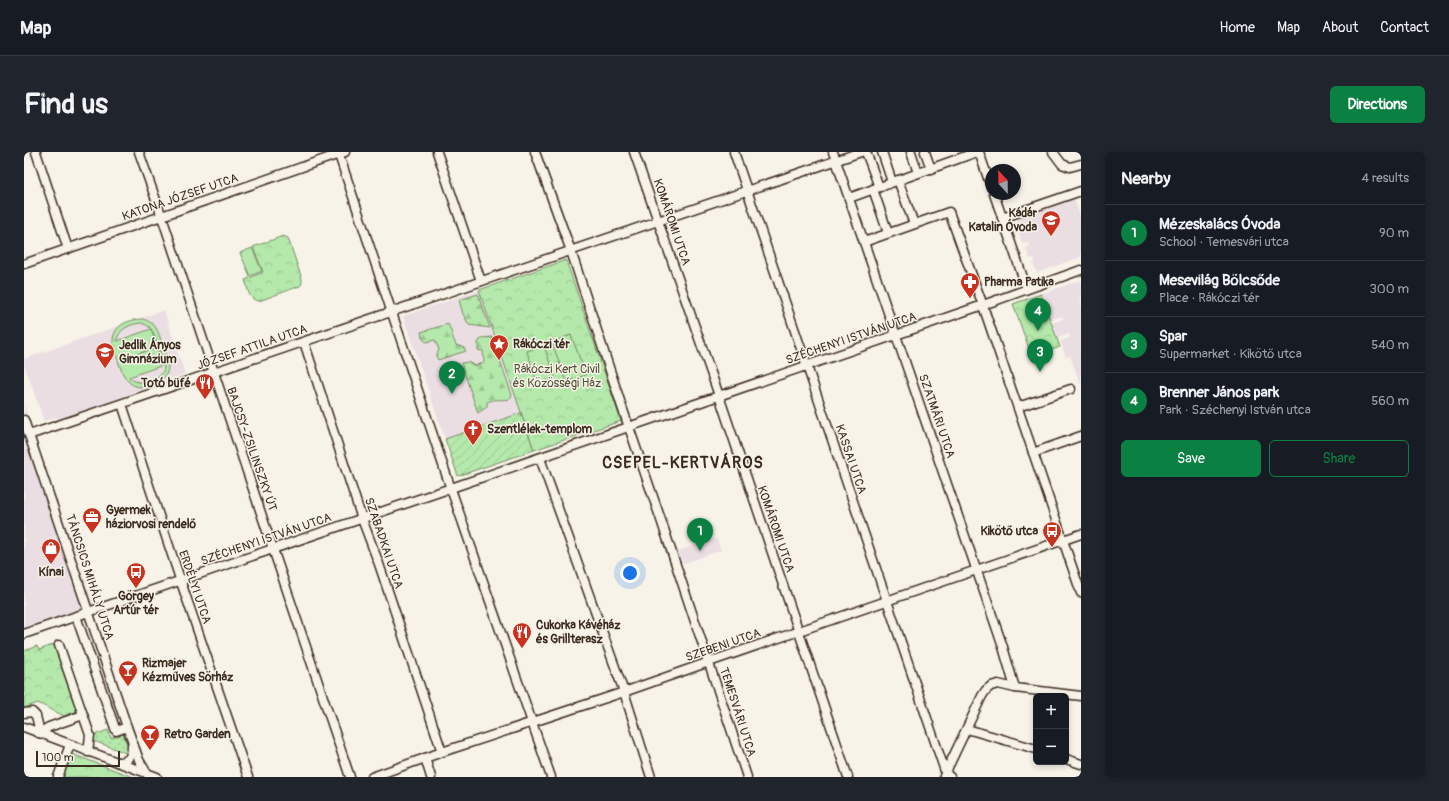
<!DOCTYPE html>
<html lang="en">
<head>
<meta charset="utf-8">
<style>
	body { margin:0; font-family:Pangolin,sans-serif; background:#20242c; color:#f1f3f6 }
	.controls { position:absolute; right:12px; bottom:12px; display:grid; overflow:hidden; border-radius:6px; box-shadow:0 2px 6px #0003 }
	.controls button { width:36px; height:36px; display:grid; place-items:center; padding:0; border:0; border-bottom:1px solid #363941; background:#171b24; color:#f1f3f6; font:20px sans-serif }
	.compass { position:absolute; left:961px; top:12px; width:36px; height:36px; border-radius:50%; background:#171b24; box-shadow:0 2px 6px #0003; rotate:338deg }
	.scale { position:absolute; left:12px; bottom:10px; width:84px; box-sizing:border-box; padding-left:4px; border:2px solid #3b2a1e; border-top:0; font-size:11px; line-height:14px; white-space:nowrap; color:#3b2a1e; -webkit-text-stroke:3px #f7f3e8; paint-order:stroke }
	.you { position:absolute; left:606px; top:421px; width:14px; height:14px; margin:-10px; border:3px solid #fff; border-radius:50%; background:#1a73e8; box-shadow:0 0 0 6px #1a73e833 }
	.badge { display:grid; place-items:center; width:26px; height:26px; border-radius:50%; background:#0b8043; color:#fff; font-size:13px; font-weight:700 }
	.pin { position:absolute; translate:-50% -33px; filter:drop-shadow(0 1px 2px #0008) }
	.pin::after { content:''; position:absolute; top:21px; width:14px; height:12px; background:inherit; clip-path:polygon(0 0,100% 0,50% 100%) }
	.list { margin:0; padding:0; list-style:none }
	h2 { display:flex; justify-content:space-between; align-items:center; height:52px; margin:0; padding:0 16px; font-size:17px }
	h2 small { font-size:13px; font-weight:400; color:#9ea1a6 }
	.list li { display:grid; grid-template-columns:26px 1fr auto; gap:12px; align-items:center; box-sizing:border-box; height:56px; padding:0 16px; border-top:1px solid #363941 }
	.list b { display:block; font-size:15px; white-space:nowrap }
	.list p { margin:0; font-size:13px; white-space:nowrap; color:#9ea1a6 }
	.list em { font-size:13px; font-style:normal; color:#9ea1a6 }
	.actions { display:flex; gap:8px; padding:12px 16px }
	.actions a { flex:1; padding:9px 0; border:1px solid #0b8043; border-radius:6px; text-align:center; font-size:14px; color:#0b8043 }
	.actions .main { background:#0b8043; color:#fff }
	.map { position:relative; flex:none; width:1057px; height:625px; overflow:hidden; border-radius:6px }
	header { display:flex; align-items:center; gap:24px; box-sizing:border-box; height:56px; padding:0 20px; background:#171b24; border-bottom:1px solid #363941 }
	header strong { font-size:19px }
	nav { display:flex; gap:22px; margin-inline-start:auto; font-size:14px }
	.intro { display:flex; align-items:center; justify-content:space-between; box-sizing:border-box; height:96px; padding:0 24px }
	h1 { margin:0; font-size:28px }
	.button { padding:10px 18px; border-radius:6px; background:#0b8043; color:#fff; font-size:14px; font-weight:700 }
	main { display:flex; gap:24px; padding:0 24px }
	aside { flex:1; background:#171b24; border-radius:6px; box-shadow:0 2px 6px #0003 }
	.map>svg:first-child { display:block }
	.built { fill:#ebdee3 }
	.grass { fill:url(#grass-dots); stroke:#788a64 }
	.forest { fill:url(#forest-firs); stroke:#788a64 }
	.park { fill:url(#park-crowns); stroke:#788a64 }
	.garden { fill:url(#garden-furrows); stroke:#788a64 }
	.pitch { fill:#b4e9ab; stroke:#788a64; fill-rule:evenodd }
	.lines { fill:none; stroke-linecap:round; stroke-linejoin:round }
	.minor-casing { stroke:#3b2a1e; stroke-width:11 }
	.minor { stroke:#f7f3e8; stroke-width:8 }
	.labels { text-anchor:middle; stroke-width:3; stroke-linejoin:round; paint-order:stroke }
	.street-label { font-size:12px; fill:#3b2a1e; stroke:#f7f3e8 }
	.poi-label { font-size:12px; font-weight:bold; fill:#3b2a1e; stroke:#f7f3e8; text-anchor:start }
	.park-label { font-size:12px; fill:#53503a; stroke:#f7f3e8 }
	.district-label { font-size:16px; font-weight:bold; letter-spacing:1px; fill:#3b2a1e; stroke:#f7f3e8 }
</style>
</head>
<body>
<header>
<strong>Map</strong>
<nav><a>Home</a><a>Map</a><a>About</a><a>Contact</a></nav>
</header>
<div class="intro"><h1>Find us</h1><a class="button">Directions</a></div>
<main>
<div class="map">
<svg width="1057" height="625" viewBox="0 0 1057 625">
	<defs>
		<pattern id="grass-dots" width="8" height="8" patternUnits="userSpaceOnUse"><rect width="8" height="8" fill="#b4e9ab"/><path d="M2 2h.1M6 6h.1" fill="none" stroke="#9cc893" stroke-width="1.8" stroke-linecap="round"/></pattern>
		<pattern id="forest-firs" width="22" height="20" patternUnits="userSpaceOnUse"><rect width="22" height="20" fill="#b4e9ab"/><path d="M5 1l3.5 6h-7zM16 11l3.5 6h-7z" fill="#9cc893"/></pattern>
		<pattern id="park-crowns" width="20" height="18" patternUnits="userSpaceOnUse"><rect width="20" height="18" fill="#b4e9ab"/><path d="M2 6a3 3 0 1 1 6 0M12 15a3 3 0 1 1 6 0" fill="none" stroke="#9cc893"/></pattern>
		<pattern id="garden-furrows" width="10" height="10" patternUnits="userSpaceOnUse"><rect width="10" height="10" fill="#b4e9ab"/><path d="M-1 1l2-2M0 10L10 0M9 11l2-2" fill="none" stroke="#9cc893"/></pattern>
	</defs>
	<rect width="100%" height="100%" fill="#f7f3e8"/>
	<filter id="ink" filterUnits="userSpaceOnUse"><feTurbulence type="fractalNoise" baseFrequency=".025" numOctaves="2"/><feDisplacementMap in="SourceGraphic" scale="8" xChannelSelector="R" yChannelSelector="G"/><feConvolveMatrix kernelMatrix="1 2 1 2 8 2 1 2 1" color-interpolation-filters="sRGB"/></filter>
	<g filter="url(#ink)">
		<g class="built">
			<polygon points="1049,44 1057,67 1057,105 1013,121 1009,112 1011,110 1010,106 1006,107 1002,96 1005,94 1004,90 998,91 995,81 1000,78 999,74 996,74 992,64"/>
			<polygon points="1057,128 1057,234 1046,204 1042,206 1036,189 1046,186 1045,182 1033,186 1028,171 1039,167 1038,164 1026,168 1017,142"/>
			<polygon points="455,138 497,261 421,287 379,164"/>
			<polygon points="140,158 161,222 41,266 34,268 32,265 20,269 0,212 0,207"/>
			<polygon points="0,253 73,463 0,487"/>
			<polygon points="692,386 697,398 659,412 654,399"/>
		</g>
		<polygon class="grass" points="84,578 87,586 99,582 104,596 103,600 102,601 70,589 68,584"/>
		<g class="forest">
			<polygon points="454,142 466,176 445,173 439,162 435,148"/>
			<path d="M424 172C428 179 428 185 432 193L439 195 442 199 414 208 412 204 415 198 411 188 402 190 398 186 397 180Z"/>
			<path d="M468 185 488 243 486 247C478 249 471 246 463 250V255L454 261 437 211 444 210 451 214 460 210 459 199 454 198V191L457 186Z"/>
		</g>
		<g class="park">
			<path d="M259 84 264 86 278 127V131L276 134 235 149C224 148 224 137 221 128L239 120 229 95Z"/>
			<polygon points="542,108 597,269 510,298 455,138"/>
			<polygon points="1017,142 1036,195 1008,205 989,152"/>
			<polygon points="31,492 54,559 40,564 14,551 0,556 0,499 13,494 15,498"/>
			<polygon points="48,602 109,625 39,625"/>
		</g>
		<polygon class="garden" points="497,261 510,298 434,324 421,287"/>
		<g class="pitch">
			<polygon points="228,96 238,119 226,124 216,101"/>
			<path d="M119 167C124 169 129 171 132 176 135 180 145 211 144 216 144 223 137 229 131 232 99 245 96 213 89 191 88 174 104 167 119 167ZM117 171C121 172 125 174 127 177 130 181 140 211 140 215 139 230 113 235 105 225L139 213 133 196 113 202 133 195 127 177 93 189C94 177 106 172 117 171Z"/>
			<polygon points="547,183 562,223 542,230 528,190"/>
			<polygon points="520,194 531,226 514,232 503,199"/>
		</g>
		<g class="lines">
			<defs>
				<g id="minor">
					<polyline points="12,0 44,97"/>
					<polyline points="115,0 138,65 251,403 326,625"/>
					<polyline points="314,0 427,337 527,625"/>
					<polyline points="413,0 457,129"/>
					<polyline points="511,0 547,99 598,255 636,365 723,625"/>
					<polyline points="610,0 692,235 824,625"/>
					<polyline points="710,0 922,622 926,625"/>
					<polyline points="809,0 979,495 991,536"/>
					<polyline points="842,0 855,35"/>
					<polyline points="858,0 868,30"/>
					<polyline points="887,0 894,21"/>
					<polyline points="901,0 907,17"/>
					<polyline points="955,0 967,35"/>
					<polyline points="1029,0 1038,12 1046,15 1057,12"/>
					<polyline points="874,28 890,72"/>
					<polyline points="849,37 864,81"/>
					<polyline points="970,42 1003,137"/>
					<polyline points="825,46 953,0"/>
					<polyline points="978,66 1057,39"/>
					<polyline points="840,90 925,60 957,148 1057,441"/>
					<polyline points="0,112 321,0"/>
					<polyline points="280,190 338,367 355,412 418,600"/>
					<polyline points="98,252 158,433 224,625"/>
					<polyline points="994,255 1047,237"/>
					<polyline points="0,268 103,575 115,608 125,625"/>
					<polyline points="5,283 837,0"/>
					<polyline points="1009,301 1057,284"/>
					<polyline points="516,306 600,540 627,625"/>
					<polyline points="52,464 92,579 103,575"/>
					<polyline points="0,482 433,334 959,153 1057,118"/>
					<polyline points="35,493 66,583 64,600"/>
					<polyline points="0,561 8,560 12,564 14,572 15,581"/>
					<polyline points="0,575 133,625"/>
					<polyline points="943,577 1012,597"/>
					<polyline points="15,581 25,575 59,563"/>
					<polyline points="401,606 407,625"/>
					<polyline points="1042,607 1057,612"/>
					<path d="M94 610C105 610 108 604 108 594"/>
					<polyline points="920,624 958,544 962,538 967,534 974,532 991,536 1057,544"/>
					<polyline points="34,625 46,593"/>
					<polyline points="348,625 418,600 600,540 685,510 1057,382"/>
				</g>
			</defs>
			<use href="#minor" class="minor-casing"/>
			<use href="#minor" class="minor"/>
		</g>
	</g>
	<defs>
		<symbol id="school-pin" viewBox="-11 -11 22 30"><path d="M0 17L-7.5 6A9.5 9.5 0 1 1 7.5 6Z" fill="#c8321e" stroke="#f7f3e8"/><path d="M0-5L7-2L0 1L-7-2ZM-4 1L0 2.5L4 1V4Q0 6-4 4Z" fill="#fff"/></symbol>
		<symbol id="pharmacy-pin" viewBox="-11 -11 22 30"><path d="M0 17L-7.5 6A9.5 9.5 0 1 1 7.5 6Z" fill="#c8321e" stroke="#f7f3e8"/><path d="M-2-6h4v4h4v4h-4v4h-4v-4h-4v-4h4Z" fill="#fff"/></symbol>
		<symbol id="sight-pin" viewBox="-11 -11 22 30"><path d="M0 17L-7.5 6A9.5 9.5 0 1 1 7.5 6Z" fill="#c8321e" stroke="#f7f3e8"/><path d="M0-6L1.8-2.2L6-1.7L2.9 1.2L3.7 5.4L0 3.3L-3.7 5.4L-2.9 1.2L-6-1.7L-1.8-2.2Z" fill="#fff"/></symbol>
		<symbol id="restaurant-pin" viewBox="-11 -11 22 30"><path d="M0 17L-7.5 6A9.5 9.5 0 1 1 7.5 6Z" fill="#c8321e" stroke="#f7f3e8"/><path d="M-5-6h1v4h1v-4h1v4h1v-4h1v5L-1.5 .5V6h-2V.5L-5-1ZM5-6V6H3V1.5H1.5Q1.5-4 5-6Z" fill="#fff"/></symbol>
		<symbol id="church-pin" viewBox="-11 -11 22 30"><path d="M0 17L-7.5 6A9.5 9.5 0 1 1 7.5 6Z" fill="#c8321e" stroke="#f7f3e8"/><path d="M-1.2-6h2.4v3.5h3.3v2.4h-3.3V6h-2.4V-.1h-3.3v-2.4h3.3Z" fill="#fff"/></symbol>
		<symbol id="office-pin" viewBox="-11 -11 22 30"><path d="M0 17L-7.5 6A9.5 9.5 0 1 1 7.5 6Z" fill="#c8321e" stroke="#f7f3e8"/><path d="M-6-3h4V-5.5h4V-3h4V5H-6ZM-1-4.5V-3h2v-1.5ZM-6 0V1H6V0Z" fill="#fff"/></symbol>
		<symbol id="bus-pin" viewBox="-11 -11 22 30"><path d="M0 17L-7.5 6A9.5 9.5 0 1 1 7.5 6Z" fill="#c8321e" stroke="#f7f3e8"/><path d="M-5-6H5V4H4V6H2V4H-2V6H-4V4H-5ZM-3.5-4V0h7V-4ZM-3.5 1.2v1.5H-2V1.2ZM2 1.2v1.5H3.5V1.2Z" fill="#fff"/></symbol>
		<symbol id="shop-pin" viewBox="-11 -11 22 30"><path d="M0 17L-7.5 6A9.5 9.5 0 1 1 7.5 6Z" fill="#c8321e" stroke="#f7f3e8"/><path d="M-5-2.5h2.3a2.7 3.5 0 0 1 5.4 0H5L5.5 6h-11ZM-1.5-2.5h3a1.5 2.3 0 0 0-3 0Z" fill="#fff"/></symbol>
		<symbol id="bar-pin" viewBox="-11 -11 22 30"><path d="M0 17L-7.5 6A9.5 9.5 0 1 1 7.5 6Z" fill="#c8321e" stroke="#f7f3e8"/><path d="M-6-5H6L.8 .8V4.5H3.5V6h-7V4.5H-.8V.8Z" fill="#fff"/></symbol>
	</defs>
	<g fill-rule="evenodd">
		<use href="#school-pin" x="1016" y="57" width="22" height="30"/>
		<use href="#pharmacy-pin" x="935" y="119" width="22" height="30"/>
		<use href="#sight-pin" x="464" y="181" width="22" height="30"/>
		<use href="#school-pin" x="70" y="189" width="22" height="30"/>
		<use href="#restaurant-pin" x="170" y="220" width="22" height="30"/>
		<use href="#church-pin" x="438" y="266" width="22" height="30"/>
		<use href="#office-pin" x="57" y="354" width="22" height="30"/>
		<use href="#bus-pin" x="1017" y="368" width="22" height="30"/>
		<use href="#shop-pin" x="16" y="385" width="22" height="30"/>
		<use href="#bus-pin" x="101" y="409" width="22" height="30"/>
		<use href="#restaurant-pin" x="487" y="469" width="22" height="30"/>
		<use href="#bar-pin" x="93" y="507" width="22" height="30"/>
		<use href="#bar-pin" x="115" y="571" width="22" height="30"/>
	</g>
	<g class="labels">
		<g class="street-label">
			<text transform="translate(156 45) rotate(-19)" y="4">KATONA JÓZSEF UTCA</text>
			<text transform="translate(648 70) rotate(71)" y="4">KOMÁROMI UTCA</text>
			<text transform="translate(827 186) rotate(-19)" y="4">SZÉCHENYI ISTVÁN UTCA</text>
			<text transform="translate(228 195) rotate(-19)" y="4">JÓZSEF ATTILA UTCA</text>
			<text transform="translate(913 264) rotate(71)" y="4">SZATMÁRI UTCA</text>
			<text transform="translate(228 297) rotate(71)" y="4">BAJCSY-ZSILINSZKY ÚT</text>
			<text transform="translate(827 307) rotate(71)" y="4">KASSAI UTCA</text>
			<text transform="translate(752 377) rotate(71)" y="4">KOMÁROMI UTCA</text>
			<text transform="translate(242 387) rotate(-19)" y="4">SZÉCHENYI ISTVÁN UTCA</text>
			<text transform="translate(360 391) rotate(71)" y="4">SZABADKAI UTCA</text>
			<text transform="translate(66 425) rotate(72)" y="4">TÁNCSICS MIHÁLY UTCA</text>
			<text transform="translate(171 435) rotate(71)" y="4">ERDÉLYI UTCA</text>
			<text transform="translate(699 493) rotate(-19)" y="4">SZEBENI UTCA</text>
			<text transform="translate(714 560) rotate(72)" y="4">TEMESVÁRI UTCA</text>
		</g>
		<g class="poi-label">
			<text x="1013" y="65" text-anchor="end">Kádár<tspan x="1013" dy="14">Katalin Óvoda</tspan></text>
			<text x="960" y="134">Pharma Patika</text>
			<text x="489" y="196">Rákóczi tér</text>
			<text x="95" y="197">Jedlik Ányos<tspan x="95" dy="14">Gimnázium</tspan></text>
			<text x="167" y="235" text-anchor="end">Totó büfé</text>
			<text x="463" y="281">Szentlélek-templom</text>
			<text x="82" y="362">Gyermek<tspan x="82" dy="14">háziorvosi rendelő</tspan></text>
			<text x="1014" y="383" text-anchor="end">Kikötő utca</text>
			<text x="27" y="424" text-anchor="middle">Kínai</text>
			<text x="112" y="448" text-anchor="middle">Görgey<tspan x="112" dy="14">Artúr tér</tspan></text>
			<text x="512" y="477">Cukorka Kávéház<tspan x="512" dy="14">és Grillterasz</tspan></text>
			<text x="118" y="515">Rizmajer<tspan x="118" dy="14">Kézműves Sörház</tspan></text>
			<text x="140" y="586">Retro Garden</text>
		</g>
		<g class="park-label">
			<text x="533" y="221">Rákóczi Kert Civil<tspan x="533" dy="14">és Közösségi Ház</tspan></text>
		</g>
		<g class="district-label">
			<text x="659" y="316">CSEPEL-KERTVÁROS</text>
		</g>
	</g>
</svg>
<div class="controls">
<button>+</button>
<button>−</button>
</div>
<svg class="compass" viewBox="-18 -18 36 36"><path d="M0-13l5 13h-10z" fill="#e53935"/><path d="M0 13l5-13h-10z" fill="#9ea1a6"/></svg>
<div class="scale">100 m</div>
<div class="you"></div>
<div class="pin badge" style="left:676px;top:399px">1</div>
<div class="pin badge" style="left:428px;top:242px">2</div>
<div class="pin badge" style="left:1016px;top:220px">3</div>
<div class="pin badge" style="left:1014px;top:179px">4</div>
</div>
<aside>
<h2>Nearby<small>4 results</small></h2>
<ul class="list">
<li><span class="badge">1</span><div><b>Mézeskalács Óvoda</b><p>School · Temesvári utca</p></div><em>90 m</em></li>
<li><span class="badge">2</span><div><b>Mesevilág Bölcsőde</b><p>Place · Rákóczi tér</p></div><em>300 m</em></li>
<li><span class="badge">3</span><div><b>Spar</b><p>Supermarket · Kikötő utca</p></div><em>540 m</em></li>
<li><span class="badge">4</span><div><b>Brenner János park</b><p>Park · Széchenyi István utca</p></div><em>560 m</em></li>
</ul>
<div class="actions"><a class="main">Save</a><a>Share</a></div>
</aside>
</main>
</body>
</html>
